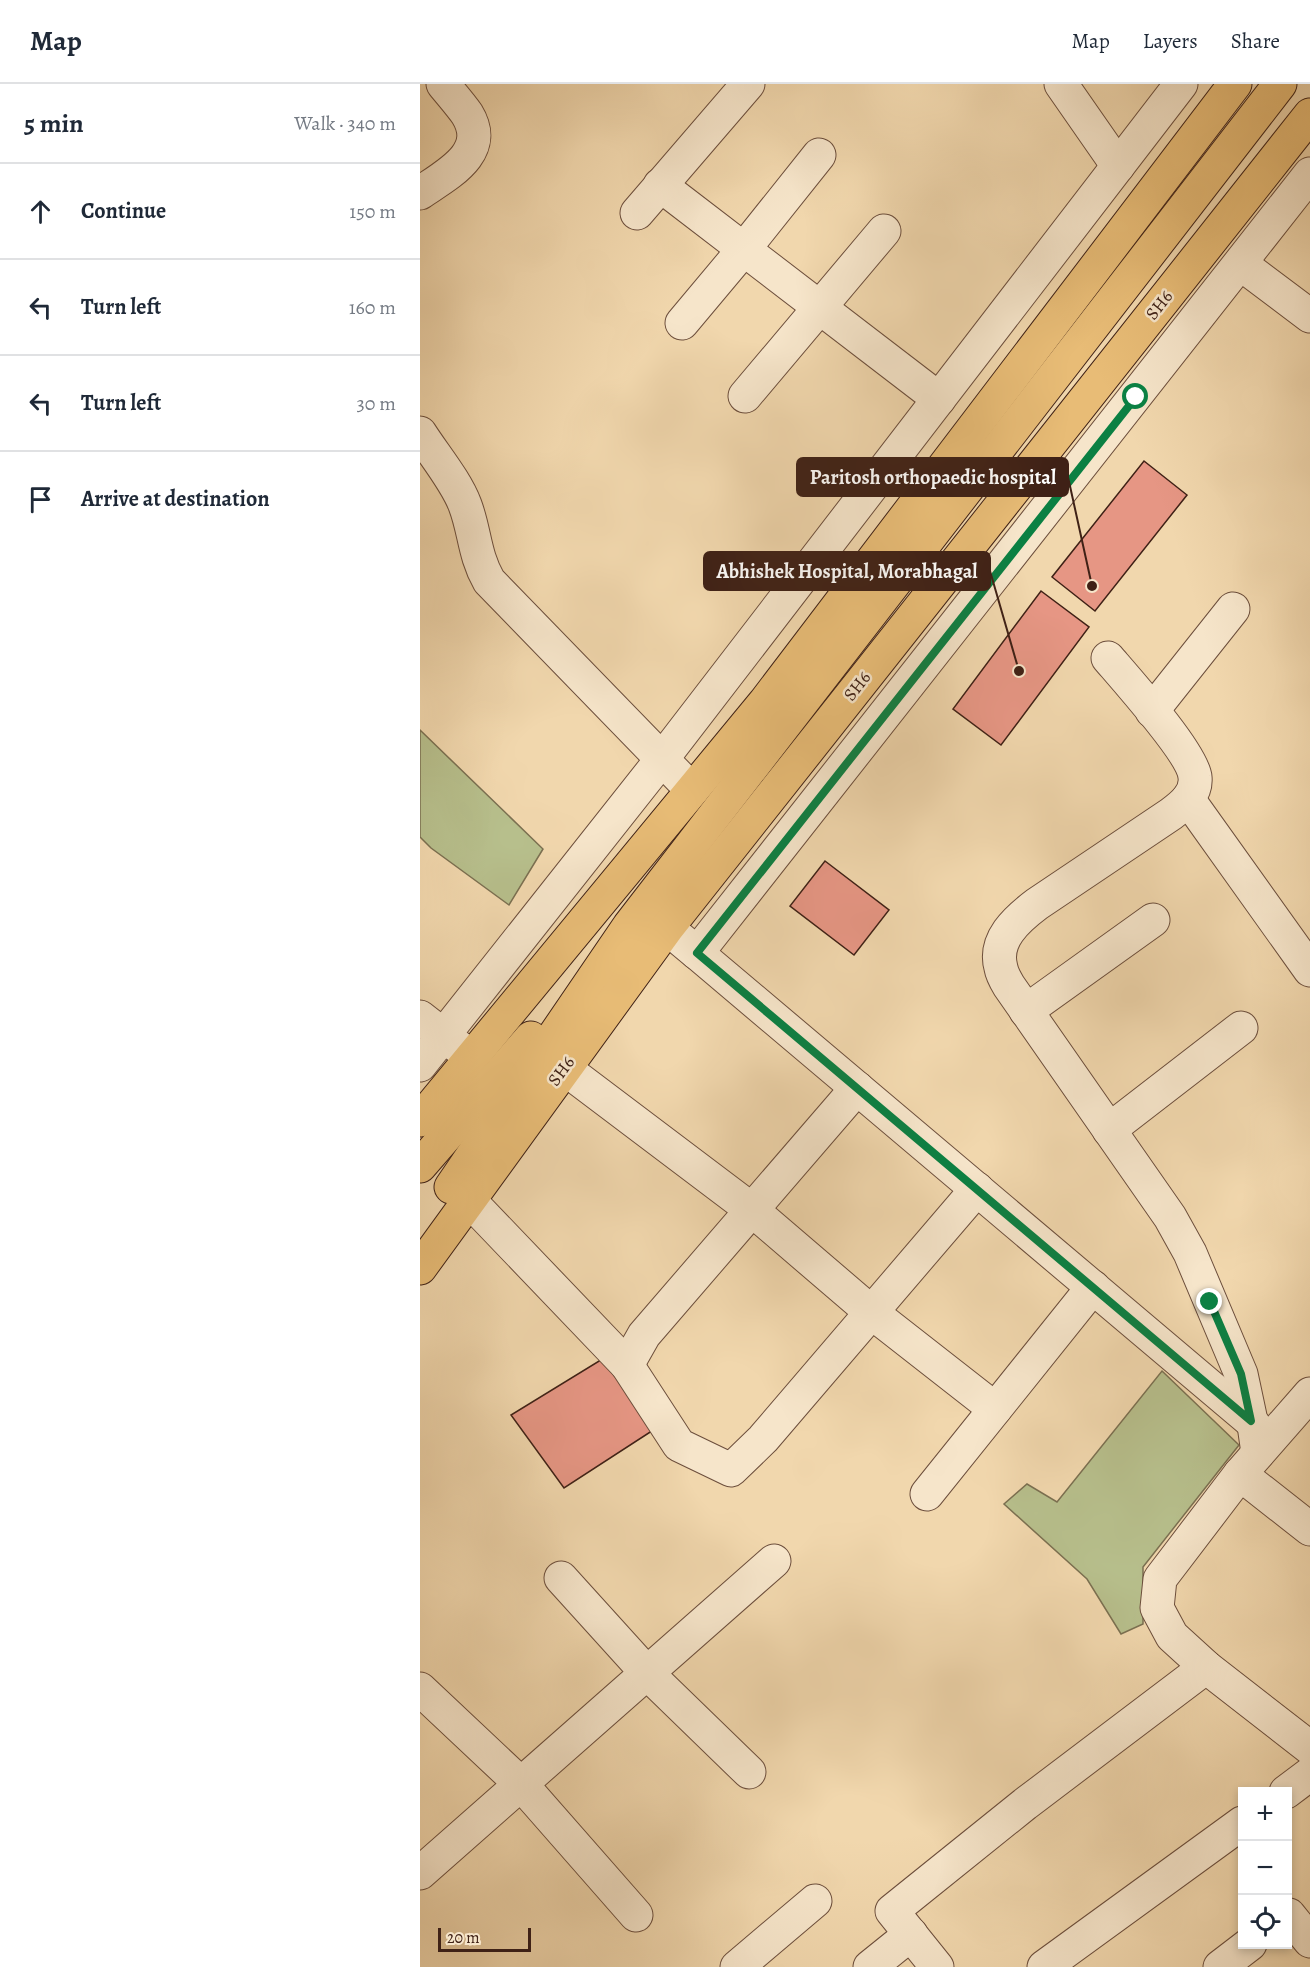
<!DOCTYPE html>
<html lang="en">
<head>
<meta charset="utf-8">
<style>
	body { margin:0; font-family:Alegreya,serif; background:#f2f2f3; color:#1f2937 }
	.controls { position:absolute; right:18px; bottom:18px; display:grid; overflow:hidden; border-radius:0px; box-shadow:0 3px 9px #0003 }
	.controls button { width:54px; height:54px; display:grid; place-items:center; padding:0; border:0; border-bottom:2px solid #e0e1e3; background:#fff; color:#1f2937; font:30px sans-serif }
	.scale { position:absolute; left:18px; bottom:15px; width:93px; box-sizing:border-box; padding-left:6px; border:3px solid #3f2116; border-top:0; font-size:16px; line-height:21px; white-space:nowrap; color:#3f2116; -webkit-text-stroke:4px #f6e5ca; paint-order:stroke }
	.stop { position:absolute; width:18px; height:18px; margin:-14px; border:4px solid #0b8043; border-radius:50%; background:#fff }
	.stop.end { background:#0b8043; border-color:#fff; box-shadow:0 2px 6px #0008 }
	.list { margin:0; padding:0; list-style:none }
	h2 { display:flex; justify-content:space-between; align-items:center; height:78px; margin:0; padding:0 24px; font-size:26px }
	h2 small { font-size:20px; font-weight:400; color:#747a83 }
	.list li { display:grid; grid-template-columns:39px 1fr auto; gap:18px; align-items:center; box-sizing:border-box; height:96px; padding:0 24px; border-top:2px solid #e0e1e3 }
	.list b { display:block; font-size:22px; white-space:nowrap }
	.list em { font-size:20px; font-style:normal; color:#747a83 }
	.icon { flex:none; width:33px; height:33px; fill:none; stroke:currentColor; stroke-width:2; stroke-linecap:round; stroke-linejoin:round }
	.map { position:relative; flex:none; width:890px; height:1883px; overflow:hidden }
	header { display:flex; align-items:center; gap:36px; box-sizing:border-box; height:84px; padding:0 30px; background:#fff; border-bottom:2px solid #e0e1e3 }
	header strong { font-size:28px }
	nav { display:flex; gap:33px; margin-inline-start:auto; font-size:21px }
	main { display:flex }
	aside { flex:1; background:#fff }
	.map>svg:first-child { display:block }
	.green { fill:#b7bf8c; stroke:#7b7051; stroke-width:1.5 }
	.building { fill:#e69684; stroke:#3f2116; stroke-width:1.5 }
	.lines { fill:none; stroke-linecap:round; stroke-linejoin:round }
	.minor-casing { stroke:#6c4e3c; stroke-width:35 }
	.major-casing { stroke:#3f2116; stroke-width:35 }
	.minor { stroke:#f6e5ca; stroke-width:33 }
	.major { stroke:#e8bc76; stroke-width:33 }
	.route { stroke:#0b8043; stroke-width:8 }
	.labels { text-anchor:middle; stroke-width:5; stroke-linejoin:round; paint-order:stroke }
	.street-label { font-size:18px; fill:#3f2116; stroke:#f6e5ca }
	.leader { fill:none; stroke:#3f2116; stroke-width:2 }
	.callout-dot { fill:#3f2116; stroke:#f6e5ca; stroke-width:2 }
	.callout { fill:#3f2116; stroke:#3f2116; stroke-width:2 }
	.callout-label { font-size:20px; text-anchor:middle; font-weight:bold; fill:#fff }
</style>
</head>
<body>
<header>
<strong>Map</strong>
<nav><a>Map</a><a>Layers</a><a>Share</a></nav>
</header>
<main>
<aside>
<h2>5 min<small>Walk · 340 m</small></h2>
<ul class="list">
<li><svg class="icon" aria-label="ahead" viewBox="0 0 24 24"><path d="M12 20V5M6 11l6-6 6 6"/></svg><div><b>Continue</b></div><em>150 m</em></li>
<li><svg class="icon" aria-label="left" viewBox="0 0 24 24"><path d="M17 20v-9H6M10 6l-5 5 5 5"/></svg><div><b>Turn left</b></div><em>160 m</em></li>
<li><svg class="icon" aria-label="left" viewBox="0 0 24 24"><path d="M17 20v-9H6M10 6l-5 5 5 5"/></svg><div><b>Turn left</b></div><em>30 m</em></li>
<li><svg class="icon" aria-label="arrive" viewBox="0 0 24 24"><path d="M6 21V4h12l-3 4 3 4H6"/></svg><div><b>Arrive at destination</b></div></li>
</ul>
</aside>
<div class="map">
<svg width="890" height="1883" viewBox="0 0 890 1883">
	<rect width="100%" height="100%" fill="#f1d7ad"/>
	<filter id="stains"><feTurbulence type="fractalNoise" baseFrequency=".00333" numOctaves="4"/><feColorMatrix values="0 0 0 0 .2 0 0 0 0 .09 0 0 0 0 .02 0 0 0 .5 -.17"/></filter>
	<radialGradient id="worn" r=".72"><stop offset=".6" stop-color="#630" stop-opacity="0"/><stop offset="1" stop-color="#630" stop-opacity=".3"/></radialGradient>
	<g class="green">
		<polygon points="0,646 123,765 89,821 11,764 0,753"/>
		<polygon points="742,1287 819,1361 723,1483 723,1540 701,1550 667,1495 584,1420 607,1400 637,1418"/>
	</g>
	<g class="building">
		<polygon points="724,377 767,411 675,527 632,493"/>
		<polygon points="621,507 669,543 581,661 533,625"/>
		<polygon points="405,777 469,826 434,871 370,822"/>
		<polygon points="184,1274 238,1343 144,1404 91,1331"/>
	</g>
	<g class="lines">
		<defs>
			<g id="minor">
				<polyline points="641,0 698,82"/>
				<polyline points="240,101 519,315"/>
				<path d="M0 109C26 91 71 69 47 30 40 20 31 10 23 0"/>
				<polyline points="217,129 328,0"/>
				<polyline points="821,180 890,232"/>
				<polyline points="262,239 324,165 399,71"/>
				<polyline points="325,312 464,147"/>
				<path d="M0 349C14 371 36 397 45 421 55 447 54 471 69 497L272 706"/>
				<path d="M688 574C706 595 773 670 775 693 777 710 763 721 751 730L617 820C597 835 573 856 581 884 582 890 586 897 589 902L750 1133 770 1169 821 1290 831 1337 834 1341 838 1369"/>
				<polyline points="732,627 813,525"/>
				<polyline points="768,715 890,886"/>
				<polyline points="247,844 277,869 890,90"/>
				<polyline points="277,869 831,1337"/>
				<polyline points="606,927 733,836"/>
				<polyline points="0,933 41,965"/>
				<polyline points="0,981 242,675 761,0"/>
				<polyline points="144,984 332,1126 451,1228 575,1325"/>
				<polyline points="689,1046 821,944"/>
				<polyline points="49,1116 207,1281 259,1361 311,1386 343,1355 557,1105"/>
				<polyline points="207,1281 224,1251 437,1004"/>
				<polyline points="890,1310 820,1390 740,1495 737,1524 752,1552 786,1583 890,1664"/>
				<polyline points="820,1390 890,1445"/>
				<polyline points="507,1410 673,1203"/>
				<polyline points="141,1494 227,1589 329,1688"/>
				<polyline points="0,1605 102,1701 216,1831"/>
				<polyline points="866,1708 890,1690"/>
				<polyline points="0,1789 354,1477"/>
				<polyline points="868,1832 869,1831 890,1857"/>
				<polyline points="317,1883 395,1817"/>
				<polyline points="450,1883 491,1850"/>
				<polyline points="517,1883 472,1827 605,1720 786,1583"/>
				<polyline points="624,1883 822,1739"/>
				<polyline points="800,1883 830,1860"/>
			</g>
			<g id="major">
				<polyline points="0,1036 345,618 815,0"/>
				<polyline points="0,1082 111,954"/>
				<polyline points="31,1103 209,842 860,0"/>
				<polyline points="0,1184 247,844 890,31"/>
			</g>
		</defs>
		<use href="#minor" class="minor-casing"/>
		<use href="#major" class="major-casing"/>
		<use href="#minor" class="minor"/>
		<use href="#major" class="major"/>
	</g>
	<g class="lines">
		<polyline class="route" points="716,313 277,869 831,1337 821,1290 790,1218"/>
	</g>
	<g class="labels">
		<g class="street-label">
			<text transform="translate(739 221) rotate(-52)" y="6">SH6</text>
			<text transform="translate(437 602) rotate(-52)" y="6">SH6</text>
			<text transform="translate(141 987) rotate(-54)" y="6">SH6</text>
		</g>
	</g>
	<path class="leader" d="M672 502L648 393M599 587L570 487"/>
	<g class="callout-dot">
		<circle cx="672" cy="502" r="6"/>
		<circle cx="599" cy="587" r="6"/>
	</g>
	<g class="callout">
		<rect x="377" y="374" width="271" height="38" rx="6"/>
		<rect x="284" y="468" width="286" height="38" rx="6"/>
	</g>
	<g class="callout-label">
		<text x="513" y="400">Paritosh orthopaedic hospital</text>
		<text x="427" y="494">Abhishek Hospital, Morabhagal</text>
	</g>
	<rect width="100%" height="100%" filter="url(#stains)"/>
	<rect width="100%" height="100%" fill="url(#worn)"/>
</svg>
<div class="controls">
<button>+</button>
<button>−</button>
<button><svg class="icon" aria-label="locate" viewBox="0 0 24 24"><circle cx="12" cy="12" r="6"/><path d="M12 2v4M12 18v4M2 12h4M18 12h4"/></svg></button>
</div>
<div class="scale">20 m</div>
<div class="stop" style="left:716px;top:313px"></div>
<div class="stop end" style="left:790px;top:1218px"></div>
</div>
</main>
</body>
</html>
